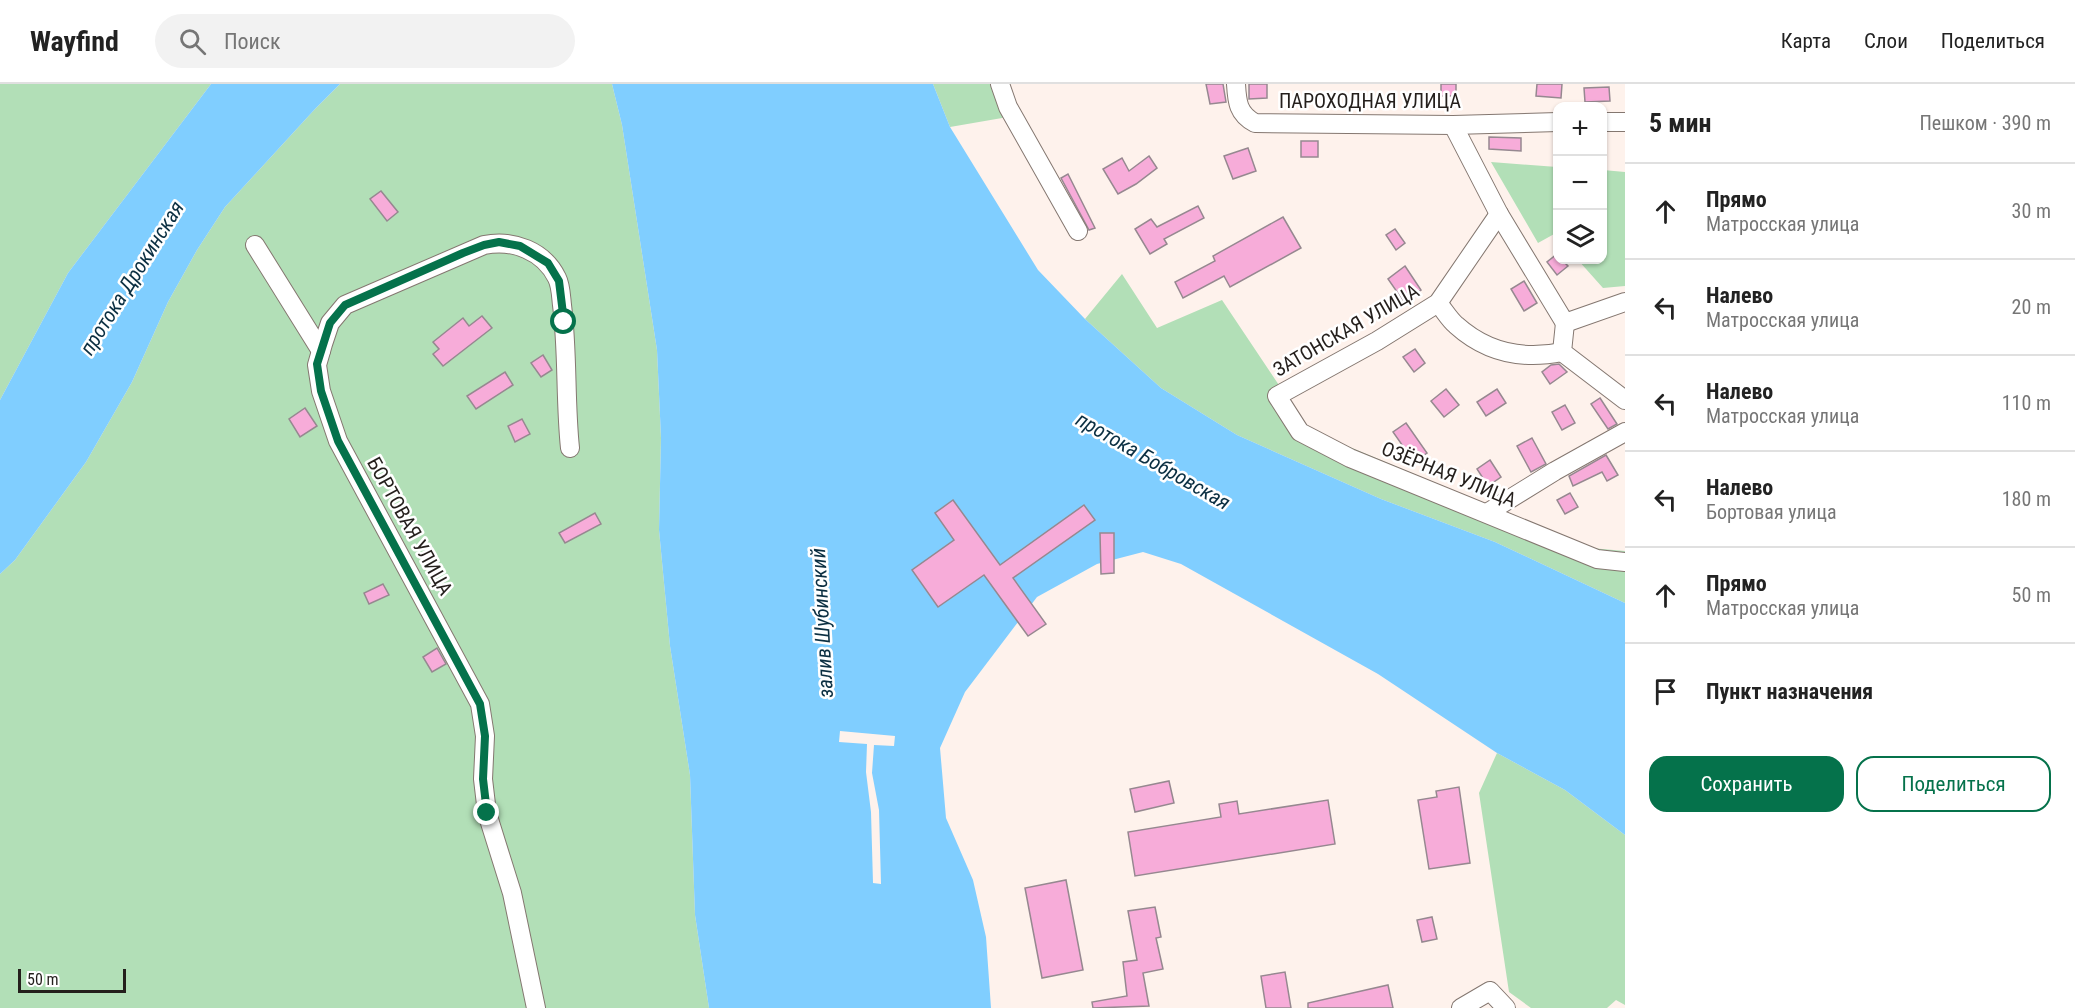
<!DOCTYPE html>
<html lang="ru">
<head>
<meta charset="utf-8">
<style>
	body { margin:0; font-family:"Roboto Condensed",sans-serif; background:#f2f2f2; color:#222 }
	.controls { position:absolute; right:18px; top:18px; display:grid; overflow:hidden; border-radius:12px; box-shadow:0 2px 4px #0004 }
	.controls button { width:54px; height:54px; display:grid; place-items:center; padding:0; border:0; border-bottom:2px solid #e0e0e0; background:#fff; color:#222; font:30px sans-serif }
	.scale { position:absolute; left:18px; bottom:15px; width:108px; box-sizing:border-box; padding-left:6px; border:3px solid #241f1c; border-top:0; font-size:16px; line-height:21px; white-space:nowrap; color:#241f1c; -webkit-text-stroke:4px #fff; paint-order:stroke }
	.stop { position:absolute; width:18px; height:18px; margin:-14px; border:4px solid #05724b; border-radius:50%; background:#fff }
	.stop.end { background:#05724b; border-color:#fff; box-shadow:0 2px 6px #0008 }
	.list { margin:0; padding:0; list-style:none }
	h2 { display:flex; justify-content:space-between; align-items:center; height:78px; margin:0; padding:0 24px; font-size:26px }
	h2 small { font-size:20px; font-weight:400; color:#767676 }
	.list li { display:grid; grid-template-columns:39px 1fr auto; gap:18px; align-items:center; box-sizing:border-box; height:96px; padding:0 24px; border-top:2px solid #e0e0e0 }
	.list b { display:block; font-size:22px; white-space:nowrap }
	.list p { margin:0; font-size:20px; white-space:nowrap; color:#767676 }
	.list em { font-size:20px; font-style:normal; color:#767676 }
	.actions { display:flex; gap:12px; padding:18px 24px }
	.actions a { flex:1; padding:14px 0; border:2px solid #05724b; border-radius:18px; text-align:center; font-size:21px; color:#05724b }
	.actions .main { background:#05724b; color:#fff }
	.icon { flex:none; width:33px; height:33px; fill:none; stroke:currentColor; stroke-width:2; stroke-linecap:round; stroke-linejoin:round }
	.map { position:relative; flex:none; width:1625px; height:924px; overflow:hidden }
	header { display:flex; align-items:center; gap:36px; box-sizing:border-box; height:84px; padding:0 30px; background:#fff; border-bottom:2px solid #e0e0e0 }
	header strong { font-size:28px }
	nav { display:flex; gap:33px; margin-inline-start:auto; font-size:21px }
	.search { width:420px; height:54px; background:#f2f2f2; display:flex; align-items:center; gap:15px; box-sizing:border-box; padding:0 21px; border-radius:33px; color:#767676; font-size:22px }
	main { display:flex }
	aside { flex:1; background:#fff }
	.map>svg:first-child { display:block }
	.green { fill:#b2dfb7 }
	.water { fill:#80ceff }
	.pier { fill:#fef2ec }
	.building { fill:#f7acd9; stroke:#968890; stroke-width:1.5 }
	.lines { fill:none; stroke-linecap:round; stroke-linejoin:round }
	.minor-casing { stroke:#847770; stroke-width:20 }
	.minor { stroke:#fff; stroke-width:18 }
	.route { stroke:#05724b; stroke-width:8 }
	.labels { text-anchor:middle; stroke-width:5; stroke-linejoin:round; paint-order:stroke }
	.street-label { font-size:20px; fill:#241f1c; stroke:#fff }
	.water-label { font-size:21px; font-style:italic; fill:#0b2f42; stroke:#fff }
</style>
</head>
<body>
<header>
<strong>Wayfind</strong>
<div class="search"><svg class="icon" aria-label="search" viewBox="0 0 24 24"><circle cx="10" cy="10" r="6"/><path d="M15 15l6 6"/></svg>Поиск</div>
<nav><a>Карта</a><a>Слои</a><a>Поделиться</a></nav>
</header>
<main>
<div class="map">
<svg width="1625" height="924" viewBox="0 0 1625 924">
	<rect width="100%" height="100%" fill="#fef2ec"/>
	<g class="green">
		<polygon points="0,0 211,0 68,189 0,316"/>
		<polygon points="340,0 612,0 622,41 657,266 661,354 659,446 670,562 690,691 695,831 709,924 0,924 0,490 15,476 86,378 132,298 168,218 197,166 225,123 315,25"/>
		<polygon points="933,0 1010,0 1019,31 950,43"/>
		<polygon points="1491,78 1557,83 1557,151 1556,149 1538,159"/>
		<polygon points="1603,86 1625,88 1625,202 1603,204 1578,176 1602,176"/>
		<polygon points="1122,190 1157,244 1222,216 1309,346 1591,464 1625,467 1625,519 1495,458 1381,415 1237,351 1161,304 1085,235"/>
		<polygon points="1497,669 1565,706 1625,751 1625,921 1616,916 1607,924 1531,924 1509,908 1479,709"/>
	</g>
	<g class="water">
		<polygon points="211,0 340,0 315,25 225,123 197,166 168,218 132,298 86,378 15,476 0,490 0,316 68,189"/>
		<polygon points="612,0 933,0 950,43 1038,186 1085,235 1161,304 1237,351 1381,415 1495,458 1625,519 1625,751 1565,706 1497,669 1378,590 1181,480 1143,468 1097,480 1037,513 965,608 940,664 946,734 973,796 986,853 991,924 709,924 695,831 690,691 670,562 659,446 661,354 657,266 622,41"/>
	</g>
	<polygon class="pier" points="840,647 895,652 894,662 874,661 872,689 879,726 881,800 873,799 871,728 866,688 867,660 839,658"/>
	<g class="building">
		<polygon points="1206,0 1223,0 1226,18 1210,20"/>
		<polygon points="1249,0 1267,0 1267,14 1249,15"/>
		<rect x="1441" y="0" width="15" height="12"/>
		<polygon points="1537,0 1562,0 1561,14 1536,12"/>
		<polygon points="1609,3 1610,17 1585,18 1584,4"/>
		<polygon points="1489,53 1521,54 1521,67 1489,65"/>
		<rect x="1301" y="57" width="17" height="16"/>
		<polygon points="1248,64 1256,87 1233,95 1224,72"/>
		<polygon points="1149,72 1157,84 1136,100 1118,110 1103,85 1122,74 1129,87"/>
		<polygon points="1068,90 1095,144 1089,146 1061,94"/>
		<polygon points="381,107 398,128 387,137 370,115"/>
		<polygon points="1198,122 1204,134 1164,155 1167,160 1150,170 1135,145 1151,135 1157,143"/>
		<polygon points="1283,133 1301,164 1230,203 1224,192 1183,214 1175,198 1215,177 1213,172"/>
		<polygon points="1395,145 1405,159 1396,166 1386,151"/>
		<polygon points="1557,170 1557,176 1562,176 1568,182 1557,191 1547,178"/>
		<polygon points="1405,182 1421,206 1404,218 1388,195"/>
		<polygon points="1524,197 1537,219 1524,227 1511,205"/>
		<polygon points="482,232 492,244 443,282 433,270 439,265 433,258 463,234 469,242"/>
		<polygon points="1415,265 1425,279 1414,288 1403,273"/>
		<polygon points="543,271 552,286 541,293 531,279"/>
		<polygon points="1559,280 1567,288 1550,300 1542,288 1551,281"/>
		<polygon points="505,288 513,301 476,325 467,312"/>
		<polygon points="1446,305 1459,321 1444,333 1431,317"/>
		<polygon points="1497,305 1506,319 1486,332 1477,318"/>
		<polygon points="1600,314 1617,340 1608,345 1591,320"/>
		<polygon points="1565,321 1575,339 1562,346 1552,328"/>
		<polygon points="305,324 317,342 300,353 289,335"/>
		<polygon points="522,335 530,350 515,358 508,342"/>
		<polygon points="1406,339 1427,369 1414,378 1393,348"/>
		<polygon points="1532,354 1546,380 1531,388 1517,362"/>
		<polygon points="1606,371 1618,391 1607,397 1602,388 1573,402 1569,392"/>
		<polygon points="1490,376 1501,393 1488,402 1477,385"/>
		<polygon points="1570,409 1578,423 1565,430 1557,416"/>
		<polygon points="953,416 1000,481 1084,421 1095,436 1013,494 1046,540 1028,552 984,491 938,523 912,486 954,456 935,429"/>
		<polygon points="595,429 601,440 565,459 559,449"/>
		<polygon points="1100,449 1114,449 1114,489 1101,490"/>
		<polygon points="383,500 389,511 369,520 364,509"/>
		<polygon points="437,564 446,580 432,588 423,573"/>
		<polygon points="1169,697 1174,719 1135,728 1130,705"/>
		<polygon points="1459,703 1470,779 1429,785 1418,716 1437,713 1436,707"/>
		<polygon points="1328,716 1335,760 1135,792 1128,748 1221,733 1219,720 1237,717 1239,730"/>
		<polygon points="1066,796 1083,886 1042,894 1025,804"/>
		<polygon points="1155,823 1161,853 1156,854 1163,885 1143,889 1149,922 1093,924 1092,918 1127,912 1123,878 1137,876 1128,827"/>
		<polygon points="1432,833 1437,855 1422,858 1417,836"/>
		<polygon points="1285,888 1291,924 1266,924 1261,892"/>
		<polygon points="1388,901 1393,924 1308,924 1308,919"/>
	</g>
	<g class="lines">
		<defs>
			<g id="minor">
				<polyline points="1000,0 1008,23 1078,147"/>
				<path d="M1236 0C1237 18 1238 30 1255 39L1453 41 1558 38"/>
				<polyline points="1602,38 1625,38"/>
				<polyline points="1453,41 1499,130 1565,239 1625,218"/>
				<polyline points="1499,130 1438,219 1377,257 1277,312 1300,348 1350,374 1597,475 1625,478"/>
				<polyline points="255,161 321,267"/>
				<path d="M1438 219C1444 226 1449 235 1456 241 1487 269 1523 276 1562 268"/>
				<polyline points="1565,239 1562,268 1625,316"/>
				<polyline points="1487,429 1555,387 1625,348"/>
				<path d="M536 924 512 809 487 729 483 695 485 652 480 620 338 357 321 307 317 281 323 260 330 239 345 221 484 161C513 155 544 167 557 194 561 202 561 213 562 221 568 269 565 316 570 364"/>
				<polyline points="1461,924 1490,907 1506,924"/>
			</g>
		</defs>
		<use href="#minor" class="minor-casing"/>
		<use href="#minor" class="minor"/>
	</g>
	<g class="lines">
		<polyline class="route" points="487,729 483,695 485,652 480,620 338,357 321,307 317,280 330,239 345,221 463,169 484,161 499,158 520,162 548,179 559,197 564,238"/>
	</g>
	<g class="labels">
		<g class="street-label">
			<text x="1370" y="24">ПАРОХОДНАЯ УЛИЦА</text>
			<text transform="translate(1346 246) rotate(-30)" y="7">ЗАТОНСКАЯ УЛИЦА</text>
			<text transform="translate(1449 390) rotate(22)" y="7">ОЗЁРНАЯ УЛИЦА</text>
			<text transform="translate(410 442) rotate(61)" y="7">БОРТОВАЯ УЛИЦА</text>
		</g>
		<g class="water-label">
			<text transform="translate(132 194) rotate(-58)" y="7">протока Дрокинская</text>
			<text transform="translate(1153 377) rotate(30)" y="7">протока Бобровская</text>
			<text transform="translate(822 539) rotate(-93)" y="7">залив Шубинский</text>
		</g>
	</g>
</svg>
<div class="controls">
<button>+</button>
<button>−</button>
<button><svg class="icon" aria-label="layers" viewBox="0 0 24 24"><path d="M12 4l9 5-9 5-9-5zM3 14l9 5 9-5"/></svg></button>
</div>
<div class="scale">50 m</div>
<div class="stop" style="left:564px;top:238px"></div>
<div class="stop end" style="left:487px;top:729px"></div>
</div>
<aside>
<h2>5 мин<small>Пешком · 390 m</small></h2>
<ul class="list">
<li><svg class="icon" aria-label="ahead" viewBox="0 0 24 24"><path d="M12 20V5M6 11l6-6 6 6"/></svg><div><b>Прямо</b><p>Матросская улица</p></div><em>30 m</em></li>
<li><svg class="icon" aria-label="left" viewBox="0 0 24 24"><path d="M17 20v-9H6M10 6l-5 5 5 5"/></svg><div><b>Налево</b><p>Матросская улица</p></div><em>20 m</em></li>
<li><svg class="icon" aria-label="left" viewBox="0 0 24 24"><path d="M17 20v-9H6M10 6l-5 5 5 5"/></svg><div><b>Налево</b><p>Матросская улица</p></div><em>110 m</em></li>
<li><svg class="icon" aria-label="left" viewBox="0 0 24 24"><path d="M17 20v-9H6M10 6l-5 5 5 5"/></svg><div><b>Налево</b><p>Бортовая улица</p></div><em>180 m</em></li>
<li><svg class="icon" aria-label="ahead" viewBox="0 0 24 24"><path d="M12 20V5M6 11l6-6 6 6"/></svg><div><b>Прямо</b><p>Матросская улица</p></div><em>50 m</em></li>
<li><svg class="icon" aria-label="arrive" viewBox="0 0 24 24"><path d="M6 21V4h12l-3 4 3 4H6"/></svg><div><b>Пункт назначения</b></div></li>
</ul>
<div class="actions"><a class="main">Сохранить</a><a>Поделиться</a></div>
</aside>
</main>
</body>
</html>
